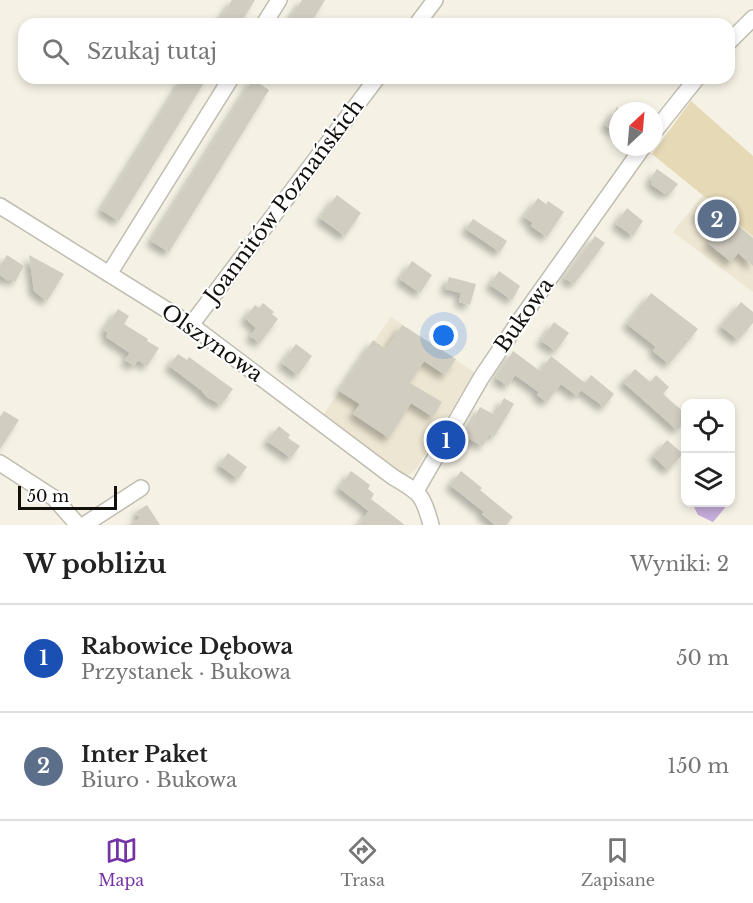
<!DOCTYPE html>
<html lang="pl">
<head>
<meta charset="utf-8">
<style>
	body { margin:0; font-family:"Libre Baskerville",serif; background:#f6f6f6; color:#222 }
	.controls { position:absolute; right:18px; bottom:18px; display:grid; overflow:hidden; border-radius:12px; box-shadow:0 3px 9px #0003 }
	.controls button { width:54px; height:54px; display:grid; place-items:center; padding:0; border:0; border-bottom:2px solid #e0e0e0; background:#fff; color:#222; font:30px sans-serif }
	.compass { position:absolute; left:609px; top:102px; width:54px; height:54px; border-radius:50%; background:#fff; box-shadow:0 3px 9px #0003; rotate:26deg }
	.scale { position:absolute; left:18px; bottom:15px; width:99px; box-sizing:border-box; padding-left:6px; border:3px solid #12100c; border-top:0; font-size:16px; line-height:21px; white-space:nowrap; color:#12100c; -webkit-text-stroke:4px #fff; paint-order:stroke }
	.you { position:absolute; left:444px; top:336px; width:21px; height:21px; margin:-15px; border:4px solid #fff; border-radius:50%; background:#1a73e8; box-shadow:0 0 0 9px #1a73e833 }
	.badge { display:grid; place-items:center; width:39px; height:39px; border-radius:50%; background:#7633a7; color:#fff; font-size:20px; font-weight:700 }
	.pin { position:absolute; translate:-50% -50%; border:3px solid #fff; box-shadow:0 2px 6px #0006 }
	.list { margin:0; padding:0; list-style:none }
	h2 { display:flex; justify-content:space-between; align-items:center; height:78px; margin:0; padding:0 24px; font-size:26px }
	h2 small { font-size:20px; font-weight:400; color:#767676 }
	.list li { display:grid; grid-template-columns:39px 1fr auto; gap:18px; align-items:center; box-sizing:border-box; height:108px; padding:0 24px; border-top:2px solid #e0e0e0 }
	.list b { display:block; font-size:22px; white-space:nowrap }
	.list p { margin:0; font-size:20px; white-space:nowrap; color:#767676 }
	.list em { font-size:20px; font-style:normal; color:#767676 }
	.icon { flex:none; width:33px; height:33px; fill:none; stroke:currentColor; stroke-width:2; stroke-linecap:round; stroke-linejoin:round }
	.map { position:relative; flex:none; width:753px; height:525px; overflow:hidden }
	.search { position:absolute; background:#fff; box-shadow:0 3px 9px #0003; left:18px; right:18px; top:18px; height:66px; display:flex; align-items:center; gap:15px; box-sizing:border-box; padding:0 21px; border-radius:18px; color:#767676; font-size:22px }
	.sheet { height:294px; background:#fff }
	nav { display:flex; justify-content:space-around; align-items:center; box-sizing:border-box; height:84px; border-top:2px solid #e0e0e0; background:#fff; font-size:16px; color:#767676 }
	nav a { display:grid; justify-items:center; gap:3px }
	nav .on { color:#7633a7 }
	.map>svg:first-child { display:block }
	.built { fill:#ede6d2 }
	.green { fill:#e5d9b6 }
	.water { fill:#c4adda }
	.building { fill:#d1cdc1; filter:url(#shadow) }
	.lines { fill:none; stroke-linecap:round; stroke-linejoin:round }
	.minor-casing { stroke:#c1bdb1; stroke-width:18 }
	.minor { stroke:#fff; stroke-width:15 }
	.labels { text-anchor:middle; stroke-width:4.5; stroke-linejoin:round; paint-order:stroke }
	.street-label { font-size:21px; fill:#12100c; stroke:#fff }
</style>
</head>
<body>
<div class="map">
<svg width="753" height="525" viewBox="0 0 753 525">
	<defs>
		<filter id="shadow"><feDropShadow dx="-5" dy="5" stdDeviation="3" flood-color="#0004"/></filter>
	</defs>
	<rect width="100%" height="100%" fill="#f5f1e5"/>
	<g class="built">
		<polygon points="703,195 753,236 753,292 673,232"/>
		<polygon points="391,317 474,372 417,468 410,474 405,475 323,415"/>
	</g>
	<polygon class="green" points="691,101 753,156 753,236 652,154"/>
	<polygon class="water" points="692,503 729,503 713,522 698,515"/>
	<g class="building">
		<polygon points="232,0 255,0 240,24 217,24"/>
		<polygon points="302,0 325,0 310,24 287,24"/>
		<polygon points="183,78 207,78 119,221 101,210"/>
		<polygon points="253,79 269,90 169,252 151,241"/>
		<polygon points="618,106 618,134 605,125"/>
		<polygon points="657,169 678,184 670,194 667,191 665,194 651,184 653,181 650,179"/>
		<polygon points="337,195 361,213 345,236 320,218"/>
		<polygon points="538,198 546,204 548,201 564,212 547,237 531,226 533,223 524,217"/>
		<polygon points="709,201 753,238 753,266 738,253 731,262 708,243 718,231 697,215"/>
		<polygon points="627,208 643,221 633,236 616,224"/>
		<polygon points="473,219 507,241 500,252 466,229"/>
		<polygon points="595,236 605,243 574,284 564,278"/>
		<polygon points="7,255 24,266 15,282 10,278 8,281 0,275 0,266"/>
		<polygon points="29,255 64,274 47,301 34,291"/>
		<polygon points="412,261 432,275 420,293 400,279"/>
		<polygon points="499,271 520,286 512,300 490,285"/>
		<polygon points="449,277 476,284 470,305 459,302 461,293 445,289"/>
		<polygon points="651,293 698,329 669,364 653,351 656,347 627,324"/>
		<polygon points="741,302 753,312 753,323 738,340 721,326"/>
		<polygon points="263,303 274,312 272,314 278,319 260,343 250,336 256,328 245,318 255,305 259,308"/>
		<polygon points="118,309 129,316 124,324 148,339 147,341 159,348 147,366 138,360 134,366 125,360 130,353 106,337 108,333 104,330"/>
		<polygon points="554,322 569,333 556,351 541,341"/>
		<polygon points="402,325 456,359 445,375 424,361 410,383 442,402 433,417 411,403 389,438 353,414 360,404 339,391 373,340 386,349"/>
		<polygon points="296,344 312,356 298,375 282,363"/>
		<polygon points="513,351 540,371 551,356 585,383 591,375 614,394 604,407 581,390 577,396 561,384 547,402 537,395 539,392 515,375 508,386 496,378"/>
		<polygon points="178,354 187,360 189,357 233,389 221,405 207,397 201,390 169,366"/>
		<polygon points="635,369 650,382 656,375 669,387 663,394 686,414 686,420 677,430 623,382"/>
		<polygon points="504,398 514,404 494,437 489,434 483,446 464,436 480,407 495,415"/>
		<polygon points="4,411 19,420 0,449 0,417"/>
		<polygon points="279,426 290,435 288,438 300,446 291,458 267,441"/>
		<polygon points="667,440 683,454 668,470 653,456"/>
		<polygon points="228,453 247,467 238,479 219,465"/>
		<polygon points="351,471 370,485 368,489 374,494 371,499 405,525 358,525 369,511 339,488"/>
		<polygon points="461,471 482,488 480,490 513,517 506,525 495,525 482,514 484,512 450,485"/>
		<polygon points="147,505 160,525 129,525 140,518 136,512"/>
	</g>
	<g class="lines">
		<defs>
			<g id="minor">
				<polyline points="264,24 279,0"/>
				<polyline points="417,24 435,0"/>
				<polyline points="729,42 753,18"/>
				<polyline points="654,132 697,78"/>
				<path d="M0 206 191 325 393 477C420 493 423 494 431 525"/>
				<polyline points="109,274 231,78"/>
				<polyline points="191,325 377,78"/>
				<polyline points="0,463 54,498 78,525"/>
				<polyline points="416,491 481,378 520,320 643,147"/>
				<polyline points="84,525 141,488"/>
			</g>
		</defs>
		<use href="#minor" class="minor-casing"/>
		<use href="#minor" class="minor"/>
	</g>
	<g class="labels">
		<g class="street-label">
			<text transform="translate(284 201) rotate(-53)" y="7">Joannitów Poznańskich</text>
			<text transform="translate(524 315) rotate(-55)" y="7">Bukowa</text>
			<text transform="translate(212 343) rotate(35)" y="7">Olszynowa</text>
		</g>
	</g>
</svg>
<div class="controls">
<button><svg class="icon" aria-label="locate" viewBox="0 0 24 24"><circle cx="12" cy="12" r="6"/><path d="M12 2v4M12 18v4M2 12h4M18 12h4"/></svg></button>
<button><svg class="icon" aria-label="layers" viewBox="0 0 24 24"><path d="M12 4l9 5-9 5-9-5zM3 14l9 5 9-5"/></svg></button>
</div>
<svg class="compass" viewBox="-18 -18 36 36"><path d="M0-13l5 13h-10z" fill="#e53935"/><path d="M0 13l5-13h-10z" fill="#767676"/></svg>
<div class="scale">50 m</div>
<div class="you"></div>
<div class="pin badge" style="left:446px;top:440px;background:#1a4fb4">1</div>
<div class="pin badge" style="left:717px;top:219px;background:#5c6f8a">2</div>
<div class="search"><svg class="icon" aria-label="search" viewBox="0 0 24 24"><circle cx="10" cy="10" r="6"/><path d="M15 15l6 6"/></svg>Szukaj tutaj</div>
</div>
<section class="sheet">
<h2>W pobliżu<small>Wyniki: 2</small></h2>
<ul class="list">
<li><span class="badge" style="background:#1a4fb4">1</span><div><b>Rabowice Dębowa</b><p>Przystanek · Bukowa</p></div><em>50 m</em></li>
<li><span class="badge" style="background:#5c6f8a">2</span><div><b>Inter Paket</b><p>Biuro · Bukowa</p></div><em>150 m</em></li>
</ul>
</section>
<nav>
<a class="on"><svg class="icon" aria-label="map" viewBox="0 0 24 24"><path d="M3 6l6-2 6 2 6-2v14l-6 2-6-2-6 2zM9 4v14M15 6v14"/></svg>Mapa</a>
<a><svg class="icon" aria-label="directions" viewBox="0 0 24 24"><path d="M12 3l9 9-9 9-9-9zM9 14v-3h6M13 9l2 2-2 2"/></svg>Trasa</a>
<a><svg class="icon" aria-label="saved" viewBox="0 0 24 24"><path d="M7 4h10v16l-5-4-5 4z"/></svg>Zapisane</a>
</nav>
</body>
</html>
